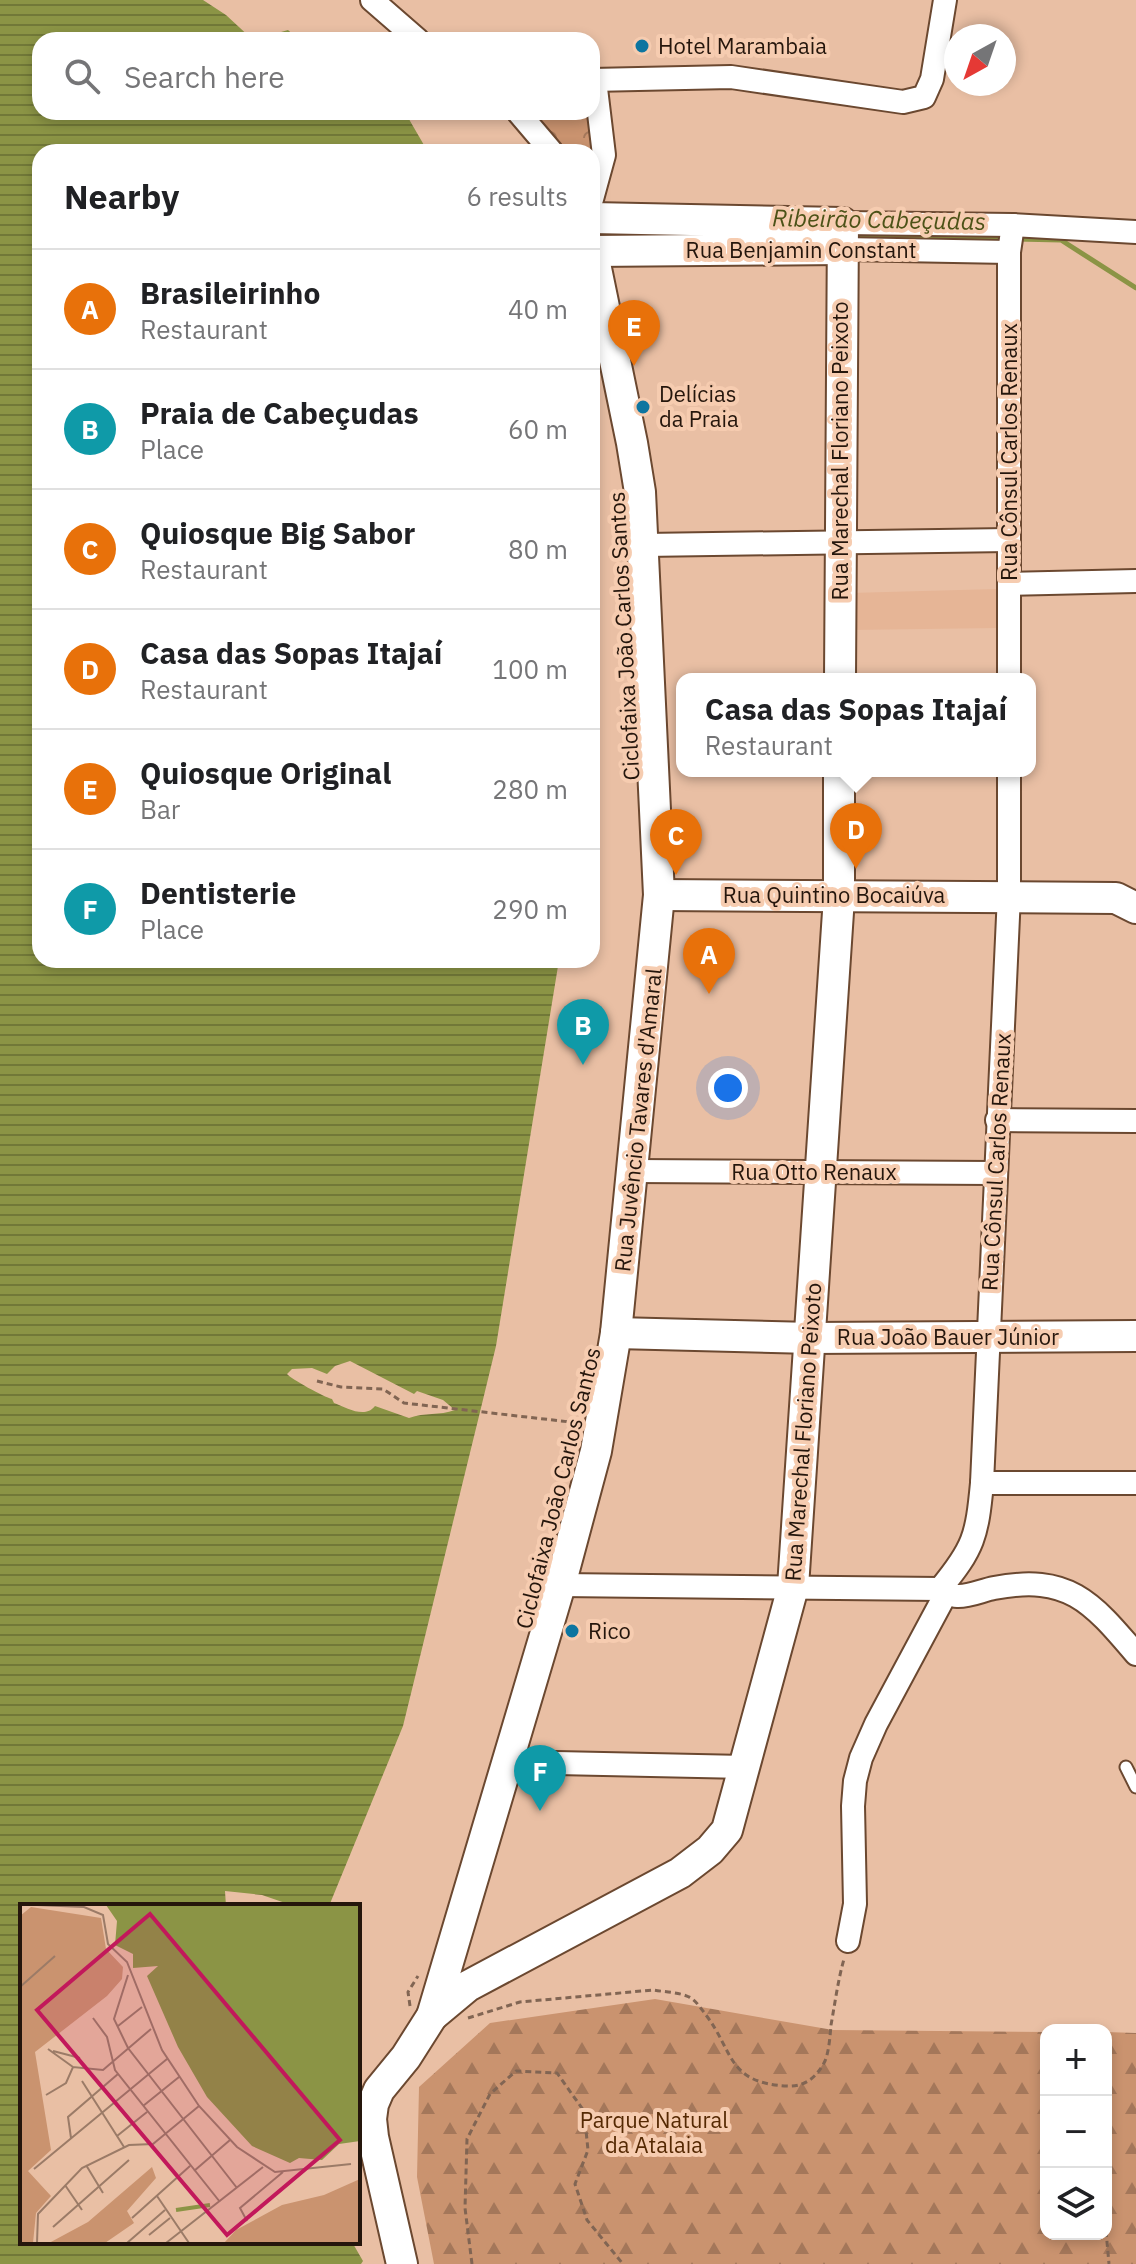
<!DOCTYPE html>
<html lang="en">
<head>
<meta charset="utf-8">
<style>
	body { margin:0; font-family:"IBM Plex Sans",sans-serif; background:#f2f2f2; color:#202124 }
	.controls { position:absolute; right:24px; bottom:24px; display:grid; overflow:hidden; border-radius:16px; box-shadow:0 4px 12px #0003 }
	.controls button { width:72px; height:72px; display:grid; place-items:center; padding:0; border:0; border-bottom:2px solid #e0e0e0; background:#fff; color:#202124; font:40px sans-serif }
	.compass { position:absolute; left:944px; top:24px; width:72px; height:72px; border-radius:50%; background:#fff; box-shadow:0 4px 12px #0003; rotate:220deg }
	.you { position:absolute; left:728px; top:1088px; width:28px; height:28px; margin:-20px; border:6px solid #fff; border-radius:50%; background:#1a73e8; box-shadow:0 0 0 12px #1a73e833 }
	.badge { display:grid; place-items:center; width:52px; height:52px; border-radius:50%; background:#0d75a0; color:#fff; font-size:26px; font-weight:700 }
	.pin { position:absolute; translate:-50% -66px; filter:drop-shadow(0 2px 4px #0008) }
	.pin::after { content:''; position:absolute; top:42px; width:28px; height:24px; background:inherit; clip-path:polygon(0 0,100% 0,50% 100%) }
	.popup { position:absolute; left:676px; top:673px; width:360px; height:104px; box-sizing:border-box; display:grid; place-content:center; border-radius:16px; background:#fff; filter:drop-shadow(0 2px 6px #0005); font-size:26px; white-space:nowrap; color:#757577 }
	.popup b { font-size:30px; color:#202124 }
	.popup::after { content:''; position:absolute; left:50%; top:100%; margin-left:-16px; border:16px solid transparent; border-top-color:#fff }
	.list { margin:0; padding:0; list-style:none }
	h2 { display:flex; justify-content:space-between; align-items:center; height:104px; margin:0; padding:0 32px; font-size:34px }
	h2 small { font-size:26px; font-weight:400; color:#757577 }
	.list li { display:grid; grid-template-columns:52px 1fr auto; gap:24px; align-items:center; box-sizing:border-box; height:120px; padding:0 32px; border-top:2px solid #e0e0e0 }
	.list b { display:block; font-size:30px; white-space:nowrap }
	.list p { margin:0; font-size:26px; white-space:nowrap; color:#757577 }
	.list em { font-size:26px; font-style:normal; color:#757577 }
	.icon { flex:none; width:44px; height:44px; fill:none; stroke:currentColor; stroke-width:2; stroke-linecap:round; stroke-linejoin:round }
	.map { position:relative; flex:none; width:1136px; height:2264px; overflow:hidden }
	.search { position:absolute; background:#fff; box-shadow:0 4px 12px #0003; left:32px; top:32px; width:568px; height:88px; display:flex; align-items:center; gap:20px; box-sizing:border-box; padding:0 28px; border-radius:24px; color:#757577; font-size:30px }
	.panel { position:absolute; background:#fff; box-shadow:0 4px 12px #0003; left:32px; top:144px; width:568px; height:824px; border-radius:24px }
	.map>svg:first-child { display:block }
	.built { fill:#e6b596 }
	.forest { fill:url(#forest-firs) }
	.park { fill:url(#park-crowns) }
	.water { fill:url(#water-rules); fill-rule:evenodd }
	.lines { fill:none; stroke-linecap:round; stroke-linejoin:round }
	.stream { stroke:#8b9445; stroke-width:5 }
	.lane-casing { stroke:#6b4830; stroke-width:15 }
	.street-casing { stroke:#6b4830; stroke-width:26 }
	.secondary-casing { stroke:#6b4830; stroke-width:34 }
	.path { stroke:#816553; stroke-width:3; stroke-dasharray:6 4; stroke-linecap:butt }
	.lane { stroke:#fff; stroke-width:11 }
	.street { stroke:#fff; stroke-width:22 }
	.secondary { stroke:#fff; stroke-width:30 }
	.poi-dot { fill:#0d75a0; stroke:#f6ccb0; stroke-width:3 }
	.labels { text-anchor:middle; stroke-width:8; stroke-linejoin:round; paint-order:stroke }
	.poi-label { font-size:22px; fill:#25160c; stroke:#f6ccb0; text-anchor:start }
	.street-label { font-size:22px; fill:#25160c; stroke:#f6ccb0 }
	.park-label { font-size:22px; fill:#552903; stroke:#f6ccb0 }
	.water-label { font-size:24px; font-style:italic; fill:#4c5217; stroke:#f6ccb0 }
	.inset-river { fill:none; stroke:#8b9445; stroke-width:4 }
	.inset-road { fill:none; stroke:#9b7b67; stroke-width:2 }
	.view { fill:#c2185b; fill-opacity:0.15; stroke:#c2185b; stroke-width:4 }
	.inset-edge { fill:none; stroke:#25160c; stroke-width:4 }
</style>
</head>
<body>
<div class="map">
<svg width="1136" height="2264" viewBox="0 0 1136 2264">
	<defs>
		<pattern id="forest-firs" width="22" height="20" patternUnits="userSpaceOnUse" patternTransform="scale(2)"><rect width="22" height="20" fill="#ca936f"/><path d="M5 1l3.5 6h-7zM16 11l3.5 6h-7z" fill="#a4775a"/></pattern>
		<pattern id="park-crowns" width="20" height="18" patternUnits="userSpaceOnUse" patternTransform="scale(2)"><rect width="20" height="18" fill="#ca936f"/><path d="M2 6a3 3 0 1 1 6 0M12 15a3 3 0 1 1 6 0" fill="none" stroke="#a4775a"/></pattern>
		<pattern id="water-rules" width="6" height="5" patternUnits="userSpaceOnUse" patternTransform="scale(2)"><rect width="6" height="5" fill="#8b9445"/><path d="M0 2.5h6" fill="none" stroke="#717838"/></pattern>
	</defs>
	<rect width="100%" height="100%" fill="#e9bfa4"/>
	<polygon class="built" points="997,589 997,628 850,630 850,593"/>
	<polygon class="forest" points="655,1999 833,2030 1046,2032 1046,2234 1106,2234 1106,2032 1136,2033 1136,2264 434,2264 417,2177 419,2087 490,2023"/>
	<polygon class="park" points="532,112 590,112 594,149 592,172 592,152 563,152"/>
	<path class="water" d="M0 0H203L226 15 253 40 288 30 299 40H40V112H390L396 115 406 114 428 152H40V960H559L496 1346 480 1412 403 1726 329 1906H294L262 1895 225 1891 226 1906H22V2242H352L363 2261 361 2264H0ZM350 1361 414 1394 417 1391 443 1400 455 1410C439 1416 425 1412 409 1418L375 1406C365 1419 347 1408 334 1403L332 1399C324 1397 291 1379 287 1374L292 1369 312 1368 327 1374 335 1366Z"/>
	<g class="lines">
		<g class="stream">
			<polyline points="607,234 693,235"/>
			<polyline points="851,237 1005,239"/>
			<polyline points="1015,239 1061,240 1136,288"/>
		</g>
		<defs>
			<polyline id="lane" points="1126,1767 1136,1787"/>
			<g id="street">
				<polyline points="372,0 418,40"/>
				<polyline points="592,80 731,77 903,102 924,97 932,79 945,0"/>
				<polyline points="518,112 552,152"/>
				<polyline points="592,199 604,155 595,80"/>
				<polyline points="843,223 1013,225 1136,232"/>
				<polyline points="842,249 1009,252"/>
				<polyline points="644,545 1009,540"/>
				<polyline points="1010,584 1136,581"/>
				<polyline points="1009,679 1009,252 1013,225"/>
				<polyline points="997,1120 1136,1121"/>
				<polyline points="634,1171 995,1173"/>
				<polyline points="982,1483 1136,1483"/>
				<path d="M560 1585 940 1589C945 1591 952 1596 957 1596 968 1597 983 1590 994 1588 1068 1574 1091 1601 1136 1654"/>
				<path d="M940 1589C974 1548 977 1536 982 1483L1009 895V771"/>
				<polyline points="509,1762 745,1767"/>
				<polyline points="848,1941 855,1904 853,1806 855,1781 861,1758 876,1724 943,1599 940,1589"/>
			</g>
			<g id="secondary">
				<polyline points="592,218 843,223 840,679"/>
				<polyline points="592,251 842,249"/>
				<polyline points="659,895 1116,898 1136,908"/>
				<polyline points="616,1333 811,1338 1136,1336"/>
				<polyline points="432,2016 468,1986 680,1873 710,1850 727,1830 793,1587 839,897 839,771"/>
				<polyline points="402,2264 373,2137 371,2119 373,2104 379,2090 406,2057 432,2016 560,1585 596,1451 616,1333 659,895 640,492 632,443 592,249"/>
			</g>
		</defs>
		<use href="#lane" class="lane-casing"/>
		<use href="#street" class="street-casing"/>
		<use href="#secondary" class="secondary-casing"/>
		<g class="path">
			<polyline points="317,1381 341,1387 383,1389 404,1403 579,1423"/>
			<polyline points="410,2006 408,1992 418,1976"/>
			<path d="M468 2018 520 2002 653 1990C664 1992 679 1992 689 1997 696 2000 701 2009 706 2015 734 2052 727 2083 787 2086 805 2087 817 2077 825 2061 829 2051 830 2037 831 2025 835 2003 838 1980 844 1959"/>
			<polyline points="1106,2231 1109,2264"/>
			<polyline points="472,2264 465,2208 467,2139 490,2094 516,2071 557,2073 584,2111 588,2150 575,2184 587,2220 623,2264"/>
		</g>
		<use href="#lane" class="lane"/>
		<use href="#street" class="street"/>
		<use href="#secondary" class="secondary"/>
	</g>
	<g class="poi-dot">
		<circle cx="642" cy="46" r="8"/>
		<circle cx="643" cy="407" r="8"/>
		<circle cx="572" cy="1631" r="8"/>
	</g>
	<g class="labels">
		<g class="poi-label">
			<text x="658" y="54">Hotel Marambaia</text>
			<text x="659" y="402">Delícias<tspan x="659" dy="25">da Praia</tspan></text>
			<text x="588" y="1639">Rico</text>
		</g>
		<g class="street-label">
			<text x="801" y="258">Rua Benjamin Constant</text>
			<text transform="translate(840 451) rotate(-90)" y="8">Rua Marechal Floriano Peixoto</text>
			<text transform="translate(1009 452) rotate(-90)" y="8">Rua Cônsul Carlos Renaux</text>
			<text transform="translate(624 636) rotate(-93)" y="8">Ciclofaixa João Carlos Santos</text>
			<text x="834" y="903">Rua Quintino Bocaiúva</text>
			<text transform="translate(638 1120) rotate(-84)" y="8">Rua Juvêncio Tavares d'Amaral</text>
			<text transform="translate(996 1162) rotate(-87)" y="8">Rua Cônsul Carlos Renaux</text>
			<text x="814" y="1180">Rua Otto Renaux</text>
			<text x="948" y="1345">Rua João Bauer Júnior</text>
			<text transform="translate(803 1432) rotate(-86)" y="8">Rua Marechal Floriano Peixoto</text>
			<text transform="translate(558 1488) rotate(-76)" y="8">Ciclofaixa João Carlos Santos</text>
		</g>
		<g class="park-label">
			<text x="654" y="2128">Parque Natural<tspan x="654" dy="25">da Atalaia</tspan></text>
		</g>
		<g class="water-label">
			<text transform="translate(879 220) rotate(1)" y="8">Ribeirão Cabeçudas</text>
		</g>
	</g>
	<g transform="translate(20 1904)">
		<rect width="340" height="340" fill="#e9bfa4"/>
		<path d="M11 3 81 14 86 45 103 63 102 75 87 92 15 148 31 246 8 267 31 292 16 309 13 339H0V12ZM132 263 136 274 107 307 114 319 85 339H29L68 318ZM340 275V339H204L216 326 262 301 304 291Z" fill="#ca936f"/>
		<path d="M86 1H340V237L319 240 302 256 279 254 270 259 232 242 187 193 158 143 127 72 138 62 113 64V50L95 41 97 17Z" fill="#8b9445"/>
		<path class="inset-river" d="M156 306 190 301"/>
		<path class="inset-road" d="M17 1 64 3 83 11 88 40 107 58 142 146 179 202 217 243 255 268 331 260M108 71 94 115 108 144 217 284M0 83 35 52M73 114 87 133 95 166 200 298M98 122 122 103M28 145 53 163M33 147 60 154M62 177 104 243M26 191 46 179 53 163 83 166 131 125M123 202 159 173M97 232 127 208M51 234 48 213 98 170M66 261 83 289M14 265 147 155M174 267 210 236M45 281 62 306M137 292 169 339M112 314 170 262M227 317 220 304 263 268M33 323 109 256M129 331 150 314M17 339 18 310 62 264 109 241 133 240 179 202M107 339 145 306M146 339 243 263"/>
		<path class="view" d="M130 10 320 236 207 331 17 106Z"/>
		<rect width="340" height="340" class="inset-edge"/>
	</g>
</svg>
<div class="controls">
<button>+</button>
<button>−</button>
<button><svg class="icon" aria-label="layers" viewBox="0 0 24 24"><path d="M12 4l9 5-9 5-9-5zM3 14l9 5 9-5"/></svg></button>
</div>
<svg class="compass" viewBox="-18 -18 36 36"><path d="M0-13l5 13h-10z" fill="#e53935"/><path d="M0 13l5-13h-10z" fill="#757577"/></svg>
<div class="you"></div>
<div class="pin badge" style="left:709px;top:994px;background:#e8710a">A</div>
<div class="pin badge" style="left:583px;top:1065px;background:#0f9aa8">B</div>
<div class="pin badge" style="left:676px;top:875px;background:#e8710a">C</div>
<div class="pin badge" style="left:856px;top:869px;background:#e8710a">D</div>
<div class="popup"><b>Casa das Sopas Itajaí</b>Restaurant</div>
<div class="pin badge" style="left:634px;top:366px;background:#e8710a">E</div>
<div class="pin badge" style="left:540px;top:1811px;background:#0f9aa8">F</div>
<div class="search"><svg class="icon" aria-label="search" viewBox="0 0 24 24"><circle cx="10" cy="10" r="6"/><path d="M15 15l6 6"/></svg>Search here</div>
<section class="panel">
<h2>Nearby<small>6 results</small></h2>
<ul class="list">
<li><span class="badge" style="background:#e8710a">A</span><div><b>Brasileirinho</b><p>Restaurant</p></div><em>40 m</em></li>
<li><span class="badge" style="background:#0f9aa8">B</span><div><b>Praia de Cabeçudas</b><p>Place</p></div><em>60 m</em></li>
<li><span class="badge" style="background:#e8710a">C</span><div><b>Quiosque Big Sabor</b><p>Restaurant</p></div><em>80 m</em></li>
<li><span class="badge" style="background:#e8710a">D</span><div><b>Casa das Sopas Itajaí</b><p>Restaurant</p></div><em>100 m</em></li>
<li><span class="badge" style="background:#e8710a">E</span><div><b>Quiosque Original</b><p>Bar</p></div><em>280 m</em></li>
<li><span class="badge" style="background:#0f9aa8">F</span><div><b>Dentisterie</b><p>Place</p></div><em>290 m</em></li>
</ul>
</section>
</div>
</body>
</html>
